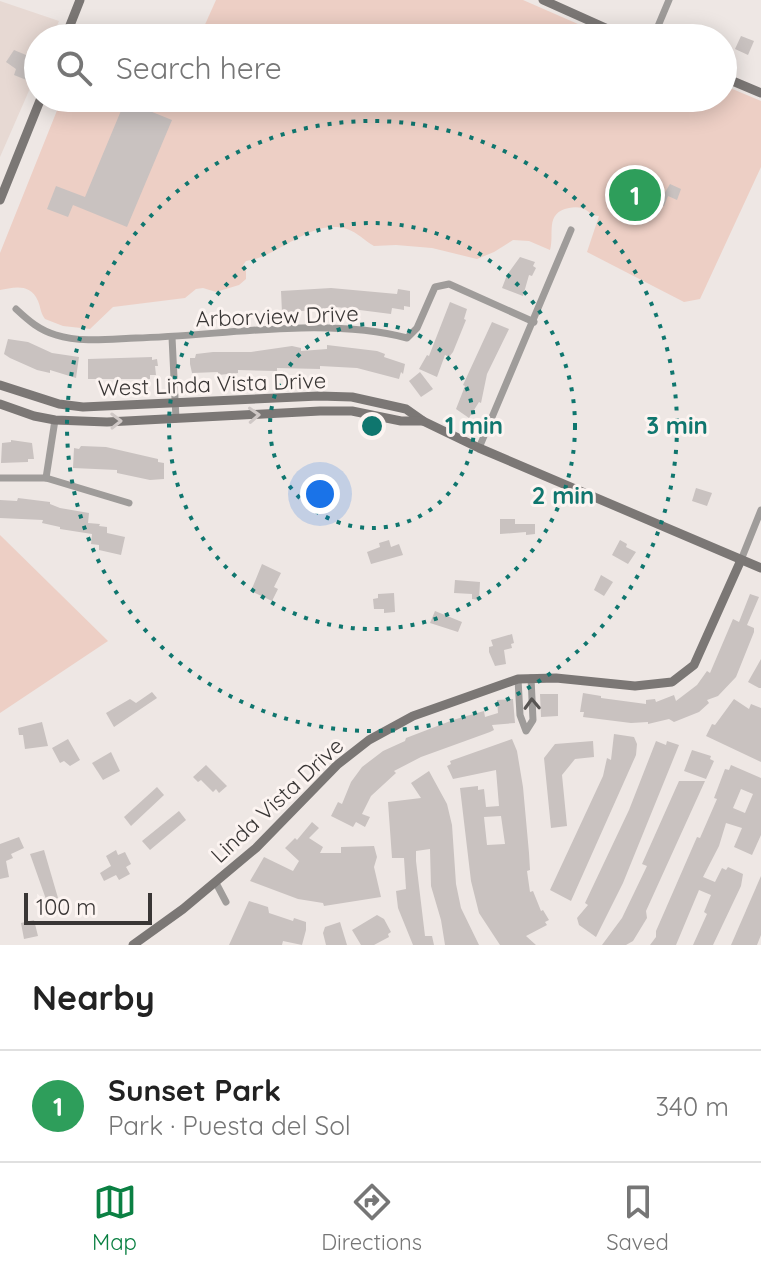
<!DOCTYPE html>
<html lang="en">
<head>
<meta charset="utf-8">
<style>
	body { margin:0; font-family:Quicksand,sans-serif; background:#f2f2f2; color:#222 }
	.scale { position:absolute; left:24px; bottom:20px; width:128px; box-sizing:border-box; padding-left:8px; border:4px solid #393635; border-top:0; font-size:22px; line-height:28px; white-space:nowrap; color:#393635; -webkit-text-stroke:6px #fcf4f1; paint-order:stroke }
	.you { position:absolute; left:320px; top:494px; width:28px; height:28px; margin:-20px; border:6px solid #fff; border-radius:50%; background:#1a73e8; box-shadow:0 0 0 12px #1a73e833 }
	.badge { display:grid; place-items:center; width:52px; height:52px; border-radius:50%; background:#0b8043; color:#fff; font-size:26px; font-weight:700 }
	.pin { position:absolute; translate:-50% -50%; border:4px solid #fff; box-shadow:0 2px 8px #0006 }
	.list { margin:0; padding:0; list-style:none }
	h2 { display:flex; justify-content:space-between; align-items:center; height:104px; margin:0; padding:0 32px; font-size:34px }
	h2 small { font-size:26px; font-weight:400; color:#767676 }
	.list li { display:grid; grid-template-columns:52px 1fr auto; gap:24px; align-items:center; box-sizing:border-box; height:112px; padding:0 32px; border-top:2px solid #e0e0e0 }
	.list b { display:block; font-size:30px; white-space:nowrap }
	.list p { margin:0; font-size:26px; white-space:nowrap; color:#767676 }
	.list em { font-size:26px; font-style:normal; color:#767676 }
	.icon { flex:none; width:44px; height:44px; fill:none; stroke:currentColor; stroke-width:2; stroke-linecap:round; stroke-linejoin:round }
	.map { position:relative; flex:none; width:761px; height:945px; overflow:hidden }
	.search { position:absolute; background:#fff; box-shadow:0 4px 20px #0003; left:24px; right:24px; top:24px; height:88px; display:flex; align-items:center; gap:20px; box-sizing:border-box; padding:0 28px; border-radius:44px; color:#767676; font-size:30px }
	.sheet { height:216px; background:#fff }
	nav { display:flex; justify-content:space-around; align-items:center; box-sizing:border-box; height:112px; border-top:2px solid #e0e0e0; background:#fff; font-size:22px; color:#767676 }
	nav a { display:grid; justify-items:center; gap:4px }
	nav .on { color:#0b8043 }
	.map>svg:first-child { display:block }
	.built { fill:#e7d9d3 }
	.green { fill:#edcfc5 }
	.building { fill:#c9c2c0; fill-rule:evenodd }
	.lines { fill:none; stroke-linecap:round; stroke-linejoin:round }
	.street { stroke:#9f9c9a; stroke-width:7 }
	.secondary { stroke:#7b7775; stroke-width:9 }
	.oneway { stroke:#cfc8c6 }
	.oneway2 { stroke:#585553 }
	.ring { fill:none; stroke:#0f766e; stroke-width:4; stroke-dasharray:4 8 }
	.labels { text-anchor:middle; stroke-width:6; stroke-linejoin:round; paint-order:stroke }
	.street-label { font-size:22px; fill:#393635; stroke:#fcf4f1 }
	.centre { fill:#0f766e; stroke:#fcf4f1; stroke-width:4 }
	.ring-label { font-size:24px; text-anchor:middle; font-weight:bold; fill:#0f766e; stroke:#fcf4f1; stroke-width:6; stroke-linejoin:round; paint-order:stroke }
</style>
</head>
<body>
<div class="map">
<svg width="761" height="945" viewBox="0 0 761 945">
	<rect width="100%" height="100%" fill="#eee7e4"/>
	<polygon class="built" points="0,1 59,21 52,38 38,38 38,70 0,157"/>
	<g class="green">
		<polygon points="216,0 523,0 610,38 199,38"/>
		<path d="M723 85 761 101V167L700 299 684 302 587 252 599 216C590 216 590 211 582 208 578 207 573 207 569 208 544 213 555 234 550 250L529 241 513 240 494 252 477 259 432 248 396 245 374 246C365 241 357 232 347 229 311 218 279 257 246 261L243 265 246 267V279L239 285 216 292 203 288 196 289 185 298 113 307 90 329 63 326 45 319C40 312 41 308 38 301 30 282 12 288 0 290V253L62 98H723Z"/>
		<polygon points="0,535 108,641 0,713"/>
	</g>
	<g class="building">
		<polygon points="741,36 754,41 748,55 735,49"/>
		<polygon points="14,50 38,60 29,81 14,75 16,69 6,62"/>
		<polygon points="125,101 172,120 127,227 73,205 68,217 47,209 56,186 85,197"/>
		<polygon points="670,184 681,189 677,200 668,196 664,206 646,198 650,188 664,194"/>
		<polygon points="520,257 535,262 533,266 536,268 532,276 529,275 523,296 502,288 507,275"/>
		<polygon points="331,288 397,294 398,289 410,291 410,307 404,306 404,310 392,308 391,314 336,307 328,311 321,309 282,313 281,291"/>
		<polygon points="450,302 467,309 464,319 466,320 453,352 449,357 445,355 437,377 419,369 427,355 429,356"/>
		<polygon points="492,322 509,329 487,374 481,403 479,402 469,418 456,409 465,386 463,385"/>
		<polygon points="8,339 28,342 52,353 79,357 76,378 50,370 50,373 37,370 10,358 4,354"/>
		<polygon points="327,345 377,351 385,354 384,357 405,364 403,374 401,372 399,379 357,368 320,366 320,369 277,368 277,371 238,370 238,373 218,375 218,372 192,373 190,364 190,358 195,358 196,354 213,352 251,352 292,346 301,348 301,351 327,349"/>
		<polygon points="152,357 152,360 157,359 158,366 155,366 156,375 150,375 150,379 88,379 88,359"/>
		<polygon points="420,372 433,389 421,397 409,381"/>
		<polygon points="11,440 32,443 34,459 28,459 28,462 1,463 2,443 11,442"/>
		<polygon points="81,446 106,447 158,459 158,462 164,463 164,479 150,480 117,473 117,470 73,468 74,448 79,449"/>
		<polygon points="696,488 712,493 707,506 692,501"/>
		<polygon points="18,498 50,502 50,504 60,508 89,513 88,523 100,524 99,526 107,527 107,533 125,537 121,555 99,550 99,545 91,544 92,534 60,529 60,527 42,523 43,520 0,518 0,500 17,501"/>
		<polygon points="500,519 515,519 515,524 535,524 535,534 526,535 526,532 500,534"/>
		<polygon points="389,540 391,547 399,544 403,555 371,564 367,552 380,547 379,543"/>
		<polygon points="620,540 627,544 626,547 636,552 628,564 612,555"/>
		<polygon points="262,564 281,573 274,587 278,589 272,601 251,591"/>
		<polygon points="601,575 613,582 604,596 594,590"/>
		<polygon points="455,580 480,582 479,600 472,599 472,594 454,593"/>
		<polygon points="394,593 395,612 384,613 384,609 374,609 373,599 378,598 378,594"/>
		<polygon points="750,594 759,597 747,625 754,628 754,632 736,677 718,696 707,700 709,703 699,712 674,722 669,719 648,724 648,722 631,723 583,717 584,712 580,712 583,693 601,696 601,698 646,704 646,700 655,699 656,702 674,695 676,701 697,685 707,671 710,673 733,619 739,622"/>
		<polygon points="435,611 462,622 458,632 430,623"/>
		<polygon points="512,634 514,643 511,644 512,648 504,650 506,664 495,666 489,652 489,647 493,646 491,640"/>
		<polygon points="761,659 761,688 759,688 748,682"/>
		<polygon points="152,692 157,698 114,727 106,713 130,699 136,703"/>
		<polygon points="540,694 558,694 558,716 541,717"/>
		<polygon points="513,699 515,723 492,725 494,730 490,732 421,757 394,771 396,773 371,796 362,814 370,817 365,827 356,822 353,827 331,816 338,802 342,804 351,782 362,767 383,751 405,741 406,738 453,720 484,711 485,717 498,713 497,700"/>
		<polygon points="734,699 749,709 751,704 761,708 761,762 706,736 712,724 715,725"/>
		<polygon points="42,722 48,746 25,749 23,735 19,735 18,728"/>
		<polygon points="614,734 634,737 637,744 636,755 571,901 550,890 603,776 607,758 611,760"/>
		<polygon points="68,739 80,760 70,766 64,761 60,763 52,748"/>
		<path d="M512 739 517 751 523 787 529 853 530 870 527 871 530 892 533 891 541 911 543 910 549 920 545 922 547 925 526 936 536 945H500L479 913 471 881 460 788 478 786V790L484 789 486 807 499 806 496 770 453 779 447 766 451 764 450 761ZM501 816 505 844 487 845 484 817Z"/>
		<polygon points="593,741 594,757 575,759 562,775 567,826 551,828 544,758 555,744"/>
		<polygon points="656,741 666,745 667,741 679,745 623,883 596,937 579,925 577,918 588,905 585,903 629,810"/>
		<polygon points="692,750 711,756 710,759 714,761 706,779 684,771"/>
		<polygon points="111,752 120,771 103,780 92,763"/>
		<polygon points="206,765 227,786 219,793 216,789 213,792 201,780 198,782 193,777"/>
		<path d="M731 765 761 778V835L752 855 734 847 742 828 726 823 719 846 703 877 715 882 722 868 726 870 728 867 743 874 741 886 713 945H693L707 914 704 912 711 895 699 890 676 945H650L656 937V931L697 837 700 838 717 799 714 798 725 769 729 770ZM741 789 753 794 745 813 733 808Z"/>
		<polygon points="429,771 447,804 452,825 456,884 461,908 479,945 445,945 441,920 431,886 430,849 416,851 416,861 425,936 432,936 434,945 413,945 398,908 396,891 406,889 404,858 392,858 388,802 421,798 411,783"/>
		<polygon points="679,781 705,781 646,911 647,918 633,941 626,945 602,945 622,918 647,866 642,864"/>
		<polygon points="157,787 164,795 131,826 124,817"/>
		<polygon points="179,811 186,820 150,850 142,841"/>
		<polygon points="312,822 319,828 309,838 323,847 320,853 341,853 341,847 374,846 377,857 374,867 381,897 324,906 323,903 298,899 250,881 264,857 293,871 299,861 285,848 295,838 297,840"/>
		<polygon points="19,837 24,848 11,854 13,858 6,861 9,877 0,879 0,844"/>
		<polygon points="44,850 58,898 47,902 30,854"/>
		<polygon points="116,850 118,855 125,852 131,864 126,867 130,874 119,880 116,875 104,881 100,873 111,866 106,856"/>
		<polygon points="761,876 761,935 757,945 731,945"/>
		<polygon points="249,901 268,907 269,913 293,921 294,918 306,922 306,930 302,945 283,941 282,945 229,945"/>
		<polygon points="377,915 384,919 391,932 388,934 389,937 374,945 361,945 352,930"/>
		<polygon points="34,920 38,936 24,939 21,923"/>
		<polygon points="340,922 347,945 326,945 323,933 325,927"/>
	</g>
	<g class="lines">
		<g class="street">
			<polyline points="653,38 669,0"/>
			<path d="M16 309C29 321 39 330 56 335 81 343 111 339 136 338 222 336 324 316 407 338L417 328 435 287 449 284 534 322"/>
			<polyline points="172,337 176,419"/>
			<polyline points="479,448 571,230"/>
			<polyline points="0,478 46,478 129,503"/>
			<polyline points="46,478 55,420"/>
			<polyline points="741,560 761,510"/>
			<polyline points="518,679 520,715 526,731 533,720 531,678"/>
			<polyline points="216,883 226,902"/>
		</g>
		<g class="secondary">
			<polyline points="543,0 628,38"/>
			<polyline points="65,38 80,0"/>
			<polyline points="723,77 761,93"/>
			<polyline points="0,200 41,98"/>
			<polyline points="0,385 59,404 83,407 319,396 352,397 406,409 423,421 479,448 761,568"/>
			<polyline points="0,404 34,416 55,420 107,422 320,411 352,411 401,421 423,421"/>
			<polyline points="133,945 183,909 256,848 337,765 369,740 413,716 518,679 556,678 635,686 672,682 694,665 741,560"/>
		</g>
	</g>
	<defs><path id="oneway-chevron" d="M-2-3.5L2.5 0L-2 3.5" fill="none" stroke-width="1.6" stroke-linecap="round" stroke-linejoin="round" transform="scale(2)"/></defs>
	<g class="oneway">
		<use href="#oneway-chevron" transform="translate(254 415) rotate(-3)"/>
		<use href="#oneway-chevron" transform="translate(116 421) rotate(-1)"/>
	</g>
	<use class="oneway2" href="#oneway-chevron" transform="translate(532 704) rotate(-92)"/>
	<g class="ring">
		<circle cx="372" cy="426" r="102"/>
		<circle cx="372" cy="426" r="203"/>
		<circle cx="372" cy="426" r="305"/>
	</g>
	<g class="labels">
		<g class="street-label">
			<text transform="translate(277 316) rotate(-2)" y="8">Arborview Drive</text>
			<text transform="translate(212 384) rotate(-2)" y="8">West Linda Vista Drive</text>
			<text transform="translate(277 800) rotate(-43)" y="8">Linda Vista Drive</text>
		</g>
	</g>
	<circle cx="372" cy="426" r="12" class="centre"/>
	<g class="ring-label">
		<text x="474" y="434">1 min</text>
		<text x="677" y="434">3 min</text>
		<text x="563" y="504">2 min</text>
	</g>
</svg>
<div class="scale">100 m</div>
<div class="you"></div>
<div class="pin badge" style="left:635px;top:195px;background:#2e9e5b">1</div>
<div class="search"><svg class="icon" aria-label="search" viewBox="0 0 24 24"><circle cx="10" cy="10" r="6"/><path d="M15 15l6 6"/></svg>Search here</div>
</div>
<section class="sheet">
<h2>Nearby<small></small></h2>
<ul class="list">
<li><span class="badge" style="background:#2e9e5b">1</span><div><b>Sunset Park</b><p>Park · Puesta del Sol</p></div><em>340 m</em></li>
</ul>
</section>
<nav>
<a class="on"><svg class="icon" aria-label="map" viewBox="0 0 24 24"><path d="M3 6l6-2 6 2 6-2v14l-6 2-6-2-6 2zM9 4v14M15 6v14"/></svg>Map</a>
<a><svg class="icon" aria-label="directions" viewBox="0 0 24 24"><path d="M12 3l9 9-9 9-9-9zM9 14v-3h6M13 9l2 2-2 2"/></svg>Directions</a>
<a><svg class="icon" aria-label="saved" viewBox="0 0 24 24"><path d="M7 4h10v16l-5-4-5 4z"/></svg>Saved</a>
</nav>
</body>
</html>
